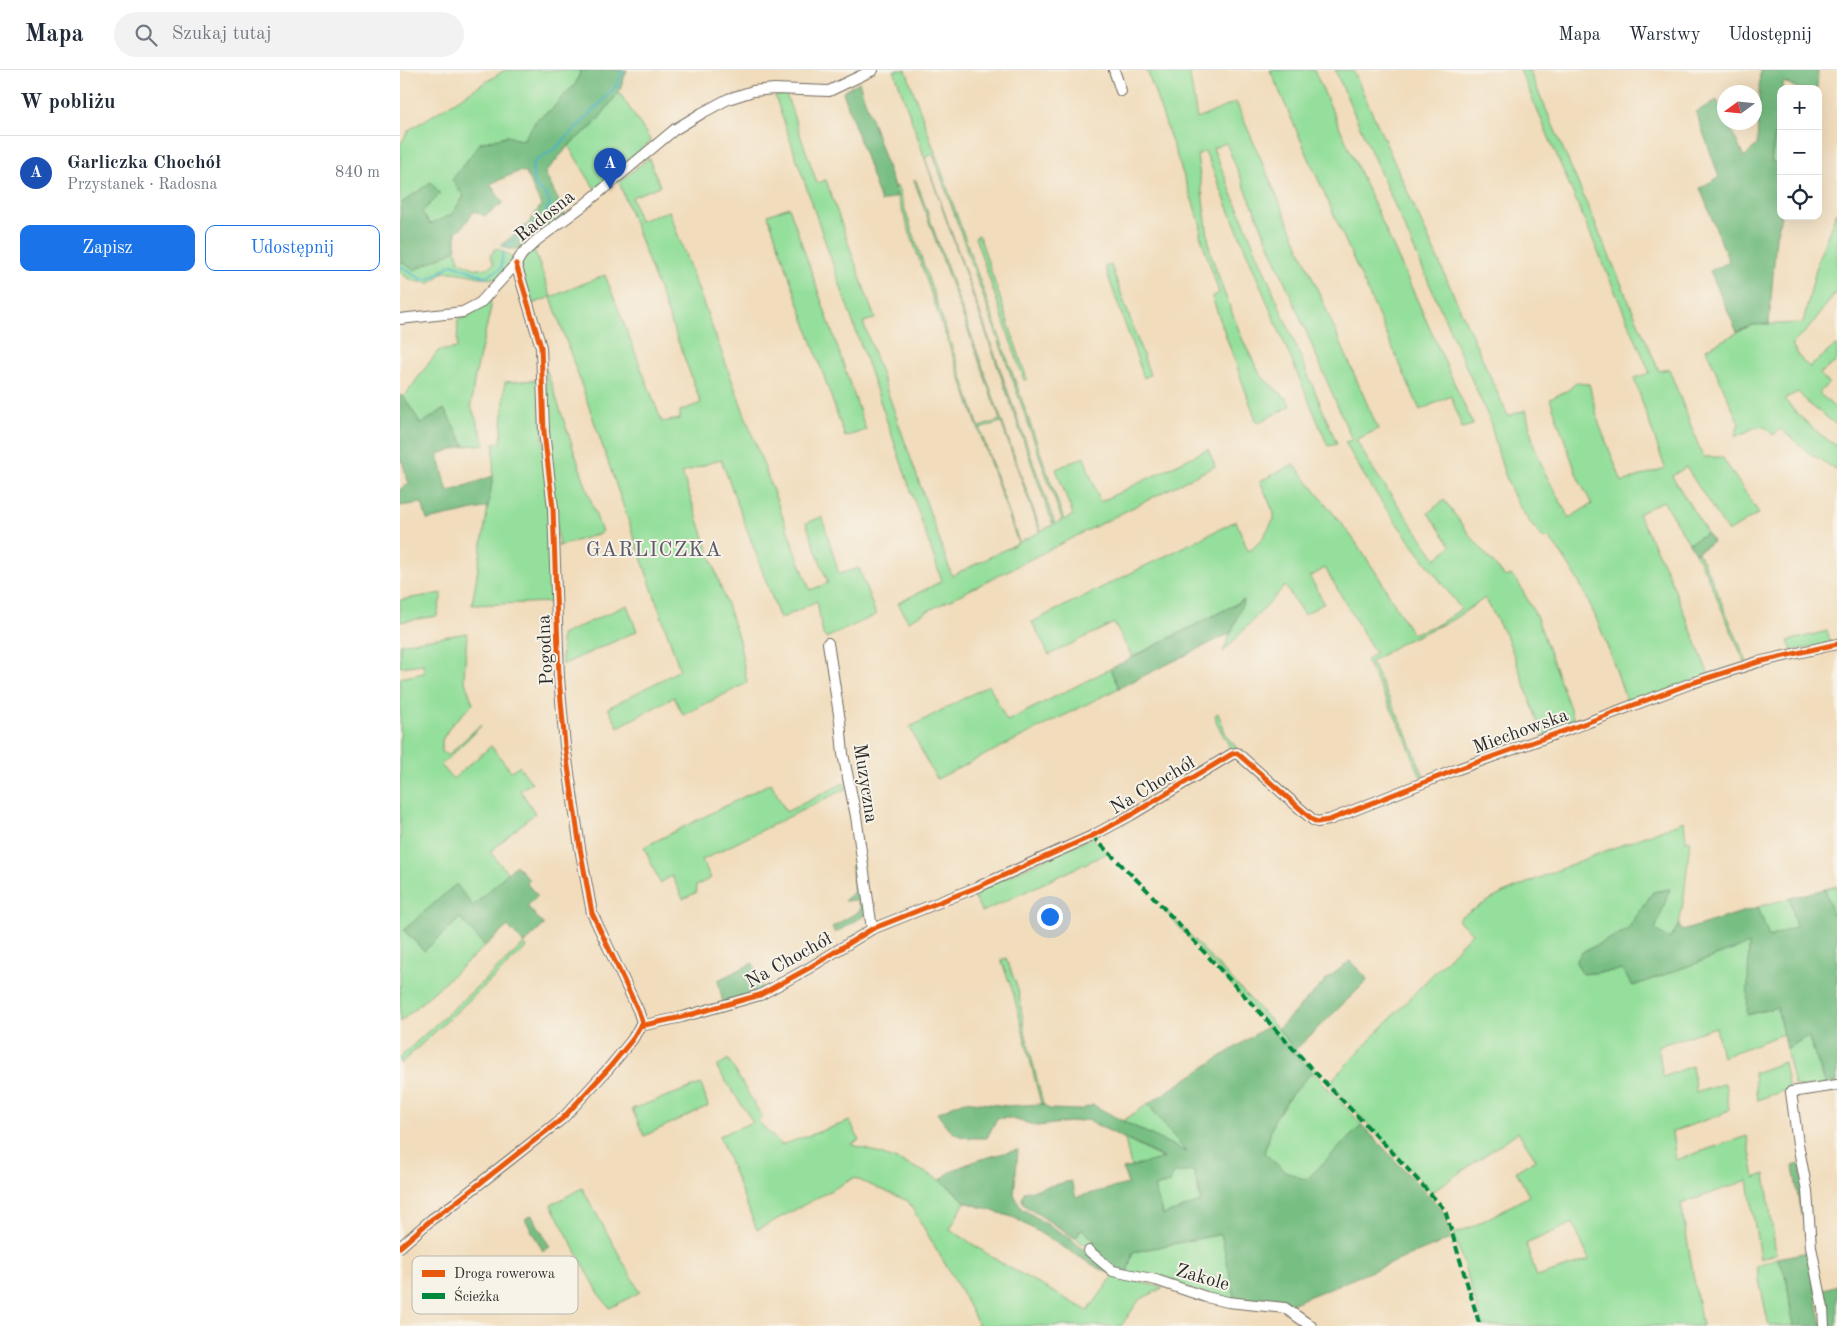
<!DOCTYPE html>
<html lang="pl">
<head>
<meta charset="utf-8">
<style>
	body { margin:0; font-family:"Old Standard TT",serif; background:#f2f2f3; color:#1f2937 }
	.controls { position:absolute; right:15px; top:15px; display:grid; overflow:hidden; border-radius:10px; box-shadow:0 5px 20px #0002 }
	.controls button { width:45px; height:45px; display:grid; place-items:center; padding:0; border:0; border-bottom:1px solid #e0e1e3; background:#fff; color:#1f2937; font:25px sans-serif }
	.compass { position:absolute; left:1317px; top:15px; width:45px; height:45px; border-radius:50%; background:#fff; box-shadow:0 5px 20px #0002; rotate:255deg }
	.you { position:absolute; left:649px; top:846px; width:18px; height:18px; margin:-12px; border:4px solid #fff; border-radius:50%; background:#1a73e8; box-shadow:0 0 0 8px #1a73e833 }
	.badge { display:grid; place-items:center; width:32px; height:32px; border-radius:50%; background:#1a73e8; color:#fff; font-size:16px; font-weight:700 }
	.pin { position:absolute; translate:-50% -41px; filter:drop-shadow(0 1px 2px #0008) }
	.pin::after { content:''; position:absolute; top:26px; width:18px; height:15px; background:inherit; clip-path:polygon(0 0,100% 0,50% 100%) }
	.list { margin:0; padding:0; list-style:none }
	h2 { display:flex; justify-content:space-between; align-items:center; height:65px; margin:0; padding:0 20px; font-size:21px }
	h2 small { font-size:16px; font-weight:400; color:#747a83 }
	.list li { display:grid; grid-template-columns:32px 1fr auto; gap:15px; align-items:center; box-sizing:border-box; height:75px; padding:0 20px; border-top:1px solid #e0e1e3 }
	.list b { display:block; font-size:19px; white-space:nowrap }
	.list p { margin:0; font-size:16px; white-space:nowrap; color:#747a83 }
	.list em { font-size:16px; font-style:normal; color:#747a83 }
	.actions { display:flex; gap:10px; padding:15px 20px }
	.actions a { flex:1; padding:11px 0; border:1px solid #1a73e8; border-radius:10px; text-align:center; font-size:18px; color:#1a73e8 }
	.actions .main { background:#1a73e8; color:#fff }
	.icon { flex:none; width:28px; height:28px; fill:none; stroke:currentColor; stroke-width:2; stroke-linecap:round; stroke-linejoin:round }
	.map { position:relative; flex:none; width:1437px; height:1256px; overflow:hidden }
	header { display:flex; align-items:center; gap:30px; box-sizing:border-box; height:70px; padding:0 25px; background:#fff; border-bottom:1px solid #e0e1e3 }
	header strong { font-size:24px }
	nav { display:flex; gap:28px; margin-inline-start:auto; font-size:18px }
	.search { width:350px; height:45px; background:#f2f2f3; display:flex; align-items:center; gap:12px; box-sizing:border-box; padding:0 18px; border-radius:28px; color:#747a83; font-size:19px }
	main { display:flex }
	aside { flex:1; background:#fff }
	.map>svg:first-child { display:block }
	.green { fill:#94df9b; stroke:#608563; fill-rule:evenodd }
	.forest { fill:#77be83; stroke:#517457; fill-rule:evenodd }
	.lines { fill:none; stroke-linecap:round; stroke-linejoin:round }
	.stream { stroke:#48b4c5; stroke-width:2 }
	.minor-casing { stroke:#70695d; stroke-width:12 }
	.minor { stroke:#fff; stroke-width:10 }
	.quiet { stroke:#00873e; stroke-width:4; stroke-dasharray:8 4; stroke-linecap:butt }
	.cycleway-casing { stroke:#f7f3e8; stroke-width:8 }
	.cycleway { stroke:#e8590c; stroke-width:5 }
	.labels { text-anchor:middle; stroke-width:4; stroke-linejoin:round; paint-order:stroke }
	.street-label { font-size:19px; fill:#2b2b2b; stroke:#f7f3e8 }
	.quarter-label { font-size:21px; letter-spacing:1px; fill:#5c5a6b; stroke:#f7f3e8 }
	.key { fill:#f7f3e8; stroke:#bab7af; stroke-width:1 }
	.key-label { font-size:14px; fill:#2b2b2b }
</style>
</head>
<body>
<header>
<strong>Mapa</strong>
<div class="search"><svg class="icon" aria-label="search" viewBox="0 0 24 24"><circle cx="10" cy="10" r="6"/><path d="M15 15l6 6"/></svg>Szukaj tutaj</div>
<nav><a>Mapa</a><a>Warstwy</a><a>Udostępnij</a></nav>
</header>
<main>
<aside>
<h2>W pobliżu<small></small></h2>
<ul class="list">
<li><span class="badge" style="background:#1a4fb4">A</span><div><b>Garliczka Chochół</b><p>Przystanek · Radosna</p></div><em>840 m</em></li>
</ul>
<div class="actions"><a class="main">Zapisz</a><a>Udostępnij</a></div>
</aside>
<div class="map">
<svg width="1437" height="1256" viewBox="0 0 1437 1256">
	<rect width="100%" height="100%" fill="#f7f3e8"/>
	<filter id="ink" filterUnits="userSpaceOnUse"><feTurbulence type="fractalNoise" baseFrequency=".02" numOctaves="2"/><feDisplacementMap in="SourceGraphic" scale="10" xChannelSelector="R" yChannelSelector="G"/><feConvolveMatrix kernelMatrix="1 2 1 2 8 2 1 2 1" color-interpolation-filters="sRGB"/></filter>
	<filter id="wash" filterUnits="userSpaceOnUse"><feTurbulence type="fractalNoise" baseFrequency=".0096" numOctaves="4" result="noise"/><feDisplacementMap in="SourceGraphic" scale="20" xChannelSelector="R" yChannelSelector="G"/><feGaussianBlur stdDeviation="1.12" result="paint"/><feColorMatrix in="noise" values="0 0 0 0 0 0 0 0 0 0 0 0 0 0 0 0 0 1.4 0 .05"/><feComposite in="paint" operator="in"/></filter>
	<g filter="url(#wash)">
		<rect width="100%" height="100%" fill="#f1dcbb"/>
		<g class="green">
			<polygon points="105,0 181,0 175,15 165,24 152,39 137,49 124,69 120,70 107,66 80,73 72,84 64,126 51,145 30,154 22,142 0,134 0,75 9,60"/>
			<path d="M494 0H506L664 450 673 445 656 399 684 387 700 432 808 379 815 396 508 551 498 533 542 511 375 26 386 24 417 113 426 110 475 249 463 252 552 506 618 473 494 117 497 116 579 357 600 350 514 110H516L641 461 653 455ZM533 84 662 450 655 454 525 88ZM601 352 640 462 619 472 580 359Z"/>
			<path d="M747 0H789L797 49 836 32 978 359 956 370 973 399 1036 489 1051 476 1028 443 1044 430 1069 464 1105 507 1111 505 1118 512 1137 548 1176 655 1143 666 1109 572 1085 528 1052 550 1001 573 971 592 1005 660 1025 709 1022 710 1002 660 966 590 975 583 925 498 910 507 924 533 904 545 885 516 823 582 844 530 732 587 714 553 649 585 632 552 836 451 848 481 852 479 862 469 874 449V443L860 411 894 394 952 467 977 504 1012 564 1039 554 1061 539C1021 484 976 432 945 372L952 370 826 73 813 78 937 374 928 376 872 244 805 81 797 85 810 181 822 217 844 273 861 306 886 328 891 336 857 353 812 227 819 223 800 164 801 156Z"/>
			<polygon points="870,0 914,0 1073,355 1062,358 1051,326 1020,340"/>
			<path d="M935 0H953L1108 346 1126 340 1133 372 1144 401 1169 448 1192 434 1178 408 1150 329 1168 320 1176 313 1189 314 1199 354 1222 412 1265 398 1234 308 1250 303 1120 0H1129L1259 301 1269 299 1303 387H1322L1359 443 1328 462 1286 397 1272 406 1307 463 1289 473 1263 431 1238 444 1268 503 1309 605 1228 635C1209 580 1187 511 1148 467L1145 470C1110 434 1102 398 1090 351Z"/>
			<polygon points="219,22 251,71 195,119 169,77 172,72 193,56"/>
			<polygon points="1381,29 1381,96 1371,92"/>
			<polygon points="249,88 260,116 232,127 239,151 269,141 410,520 428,513 406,453 422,447 439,504 459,498 476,545 426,568 423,565 417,531 380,549 321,389 282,403 339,570 347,613 283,645 274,627 218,657 208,638 280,600 151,227 132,234 120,198 122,190 134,179 151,227 205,205 262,352 280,349 280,341 301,333 219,112"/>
			<polygon points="389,137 466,360 445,367 368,145"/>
			<path d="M1437 141V221L1408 259 1392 275 1403 292 1410 297 1437 274V291L1419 304 1429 313 1419 323 1437 340V355L1409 334 1398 322 1384 329C1400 347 1416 363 1437 376V400L1408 382 1381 359 1373 365 1365 357C1353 355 1347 364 1335 366L1339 353 1306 279 1352 255 1403 253 1419 187Z"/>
			<polygon points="579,165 627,309 624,310 575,167"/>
			<path d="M96 178 111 186 113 191 98 209C79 209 63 201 44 202L31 213C16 212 12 212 0 202V191L14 200 56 180 59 191C73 198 80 203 94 194L90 186Z"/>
			<polygon points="711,195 750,305 744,308 705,197"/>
			<polygon points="90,229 91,237 74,311 71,336 85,374 65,376 44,339 21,354 4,327 38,281 57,278 58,249 67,247"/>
			<polygon points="146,298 202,463 159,476 147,361"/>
			<polygon points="138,310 149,430 152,532 72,535 93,406 94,373 101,373 105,312"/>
			<polygon points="1298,482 1312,510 1347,592 1345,593 1306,503 1295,483"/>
			<polygon points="42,523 37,546 0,552 0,530"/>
			<polygon points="227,535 237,561 162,595 161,565"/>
			<polygon points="1427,561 1431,573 1392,581 1388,571"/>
			<polygon points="67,563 64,609 73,634 51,655 42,670 42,682 48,685 80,655 81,656 41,695 53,709 91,676 111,701 119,696 132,713 120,720 135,743 90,782 108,803 73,836 56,815 4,860 24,881 60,848 85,876 0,952 0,608 24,603 23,594 0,597 0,574"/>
			<polygon points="710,599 719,618 537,709 527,692 510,657 589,615 607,651"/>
			<polygon points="818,643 827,667 837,678 832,681 817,654 815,645"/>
			<polygon points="371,713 386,742 444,713 447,718 302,790 311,808 296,816 297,822 283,829 272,806 260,813 244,777"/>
			<path d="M1284 751 1286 771 1290 770 1284 827 1279 855 1270 869 1255 860 1269 819 1253 822 1227 860 1181 883 1182 904 1222 900 1233 916 1349 874 1348 945 1377 937 1383 964 1322 987 1316 957 1258 976 1263 1007 1292 996 1296 1023 1325 1013 1329 1039 1320 1045 1272 1062 1276 1090 1347 1066 1355 1108 1365 1104 1376 1184 1360 1189 1348 1110 1281 1134 1302 1256H1083L1054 1164 1072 1157 1129 1126 1116 1101 1136 1089 1118 1062 1032 1122 929 1013 1072 863 1058 850 1060 847 1101 824 1177 792ZM1173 1153 1189 1190 1137 1207 1126 1174Z"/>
			<polygon points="692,767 708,783 582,842 572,823"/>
			<polygon points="1437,816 1437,842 1432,843 1425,819"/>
			<polygon points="1390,828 1396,857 1369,867 1358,837"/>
			<polygon points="763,839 765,839 878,959 895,980 916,1000 913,1002 962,1055 906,1110 883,1100 864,1083 874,1050 891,1025 912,1002 868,956"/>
			<polygon points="124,874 127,877 0,994 0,987"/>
			<polygon points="606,888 618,919 624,957 643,1034 641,1034 613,922 601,890"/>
			<polygon points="1408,966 1426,1015 1404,1018 1394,1015 1386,979"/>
			<path d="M328 989 362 1047 358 1051 381 1075 450 1051 459 1070 451 1074C490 1088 537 1100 565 1132L550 1159 601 1193 688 1241 714 1205 763 1218 739 1230 721 1256H579L561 1221 508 1131 454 1108 357 1160 319 1066 353 1052 319 1001 317 997Z"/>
			<polygon points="1384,992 1389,1019 1357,1030 1354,1003"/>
			<polygon points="301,1014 308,1036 244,1066 232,1039"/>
			<polygon points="748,1034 788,1083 723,1051"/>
			<polygon points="725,1069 764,1089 731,1097"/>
			<polygon points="794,1101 801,1132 763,1145 754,1117 769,1113 773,1103"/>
			<polygon points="182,1118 240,1222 210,1238 201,1227 151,1135"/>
			<polygon points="682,1159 695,1172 690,1178 675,1168"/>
			<polygon points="822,1164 835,1229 814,1227 727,1203 733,1182"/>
			<polygon points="1377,1188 1386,1205 1393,1256 1369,1256 1356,1196"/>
		</g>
		<g class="forest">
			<path d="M181 0H227L219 22 193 56 172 72 145 103 165 144C150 156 132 165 118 179H108L101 175 129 153 141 135 126 103 120 101 90 114 103 133 85 146 74 141 62 158 56 161V180L14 200 0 191V134L31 112 40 124 22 142 30 154 51 145 64 127 52 110 80 73 107 66 120 70 124 69 137 49 152 39 165 24 175 15Z"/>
			<polygon points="1360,0 1418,0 1417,19 1399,19 1384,12 1382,19 1381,19 1381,29 1371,91 1381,96 1381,146 1376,167 1369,254 1352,255 1337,262 1310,201 1329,192 1300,118 1319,107 1296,42 1317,30 1324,46 1324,52 1328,53 1344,87 1357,75"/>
			<polygon points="459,12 497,126 481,132 443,22"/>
			<polygon points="0,325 4,327 21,354 44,339 65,376 38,384 48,422 93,406 88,437 27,450 22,433 0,436 0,419 9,414 2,391 0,392"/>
			<polygon points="1307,463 1313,472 1295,483 1289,473"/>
			<polygon points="844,530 831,563 719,618 710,599"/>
			<polygon points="459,793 467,844 435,863 432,857 461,840 457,830 444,831 454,822 452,796"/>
			<polygon points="116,795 129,810 126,813 138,826 127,836 144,855 124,874 108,856 85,876 60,848 24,881 4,860 56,814 73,836"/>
			<polygon points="1270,819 1255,860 1270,869 1279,855 1282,861 1358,837 1369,867 1396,857 1390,828 1425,819 1432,843 1437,842 1437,1013 1426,1015 1408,966 1386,979 1377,937 1347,945 1349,874 1233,916 1222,900 1182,904 1176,892 1181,883 1227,860 1253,822"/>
			<polygon points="950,891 965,906 967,911 895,980 878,959 928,908"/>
			<polygon points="353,893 363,920 323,933 318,910"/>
			<path d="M868 956 912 1002 891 1025 874 1050 864 1083 883 1100 906 1110 962 1055 1043 1141 1051 1169 888 1235 835 1229 821 1164 733 1182 727 1203 709 1195 690 1178 695 1171 682 1159 675 1168 624 1135 622 1129 624 1122 671 1111 676 1127 728 1114 723 1099 764 1088 687 1050 637 1056 609 1048H597L587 1068C558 1068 554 1068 537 1043L564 1031 607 1036 643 1034 649 1039 679 1040 693 1035 723 1051 786 1082 748 1034ZM794 1101 799 1118 801 1132 763 1145 754 1117 770 1113 773 1103Z"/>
			<path d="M618 1080 614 1124 621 1138 671 1169 714 1205 698 1198 615 1148 565 1132 555 1121 540 1111C551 1095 599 1084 618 1080Z"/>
			<polygon points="1400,1094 1406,1144 1401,1144 1393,1096"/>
			<polygon points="132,1145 150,1177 143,1181 125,1149"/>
			<polygon points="1408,1182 1422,1256 1393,1256 1386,1205 1377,1188"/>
			<polygon points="1437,1215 1437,1256 1426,1256 1422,1220"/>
		</g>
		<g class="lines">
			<g class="stream">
				<polyline points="105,177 144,147 150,133 146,125 137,118 133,111 132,95 137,90 156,78 188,46 217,15 223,0"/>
				<path d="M0 195C27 215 25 213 52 194L86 207 101 198 103 182"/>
			</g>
		</g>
	</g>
	<g filter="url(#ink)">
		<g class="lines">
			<defs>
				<g id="minor">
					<polyline points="714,0 721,21"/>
					<polyline points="116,194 141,277 144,362 153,438 159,608 165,676 180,778 192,843 238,940 242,952 240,956"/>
					<polyline points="0,249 63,242 80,233 116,194 122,184 137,170 184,135 274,60 302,43 328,29 353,21 374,19 429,21 473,0"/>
					<polyline points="428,573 440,651 443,684 456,746 472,859"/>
					<polyline points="0,1177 32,1149 55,1133 163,1048 209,998 232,970 240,956 282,947 360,925 409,898 472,859 580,816 692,766 731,745 832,684 837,683 913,750 917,752 929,750 1058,699 1186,653 1292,613 1358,592 1437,574"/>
					<polyline points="689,1181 713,1201 756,1210 806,1227 828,1232 885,1238 911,1256"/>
					<polyline points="1424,1256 1423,1238 1411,1177 1407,1121 1398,1074 1391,1022 1437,1015"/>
				</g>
			</defs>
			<use href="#minor" class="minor-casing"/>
			<use href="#minor" class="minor"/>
			<polyline class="quiet" points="692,766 746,819 911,998 994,1084 1045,1140 1080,1256"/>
			<defs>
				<g id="cycleway">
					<polyline points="116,194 141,277 144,362 153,438 159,608 165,676 180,778 192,843 238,940 242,952 240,956"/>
					<polyline points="0,1177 32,1149 55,1133 163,1048 209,998 232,970 240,956 282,947 360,925 409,898 472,859 580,816 692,766 731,745 832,684 837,683 913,750 917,752 929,750 1058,699 1186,653 1292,613 1358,592 1437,574"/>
				</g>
			</defs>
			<use href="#cycleway" class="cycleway-casing"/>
			<use href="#cycleway" class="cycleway"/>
		</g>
	</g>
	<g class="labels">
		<g class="street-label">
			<text transform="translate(144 145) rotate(-39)" y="7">Radosna</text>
			<text transform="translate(144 580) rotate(-93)" y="7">Pogodna</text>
			<text transform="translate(1120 660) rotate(-20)" y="7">Miechowska</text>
			<text transform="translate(467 713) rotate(81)" y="7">Muzyczna</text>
			<text transform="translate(752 714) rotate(-31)" y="7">Na Chochół</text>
			<text transform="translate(388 889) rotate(-29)" y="7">Na Chochół</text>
			<text transform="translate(803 1206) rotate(16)" y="7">Zakole</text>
		</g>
		<g class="quarter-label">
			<text x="254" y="486">GARLICZKA</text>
		</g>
	</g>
	<rect x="12" y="1186" width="166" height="58" rx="8" class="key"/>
	<rect x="22" y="1200" width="23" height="7" fill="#e8590c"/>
	<rect x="22" y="1223" width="23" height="6" fill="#00873e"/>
	<g class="key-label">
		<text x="54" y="1208">Droga rowerowa</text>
		<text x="54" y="1231">Ścieżka</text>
	</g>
</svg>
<div class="controls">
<button>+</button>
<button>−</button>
<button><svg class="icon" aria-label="locate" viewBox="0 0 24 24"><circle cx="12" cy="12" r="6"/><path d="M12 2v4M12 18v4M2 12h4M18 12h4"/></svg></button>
</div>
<svg class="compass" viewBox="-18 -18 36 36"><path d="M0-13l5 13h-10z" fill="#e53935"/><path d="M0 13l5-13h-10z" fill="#747a83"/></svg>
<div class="you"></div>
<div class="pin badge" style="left:210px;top:119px;background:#1a4fb4">A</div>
</div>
</main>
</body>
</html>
